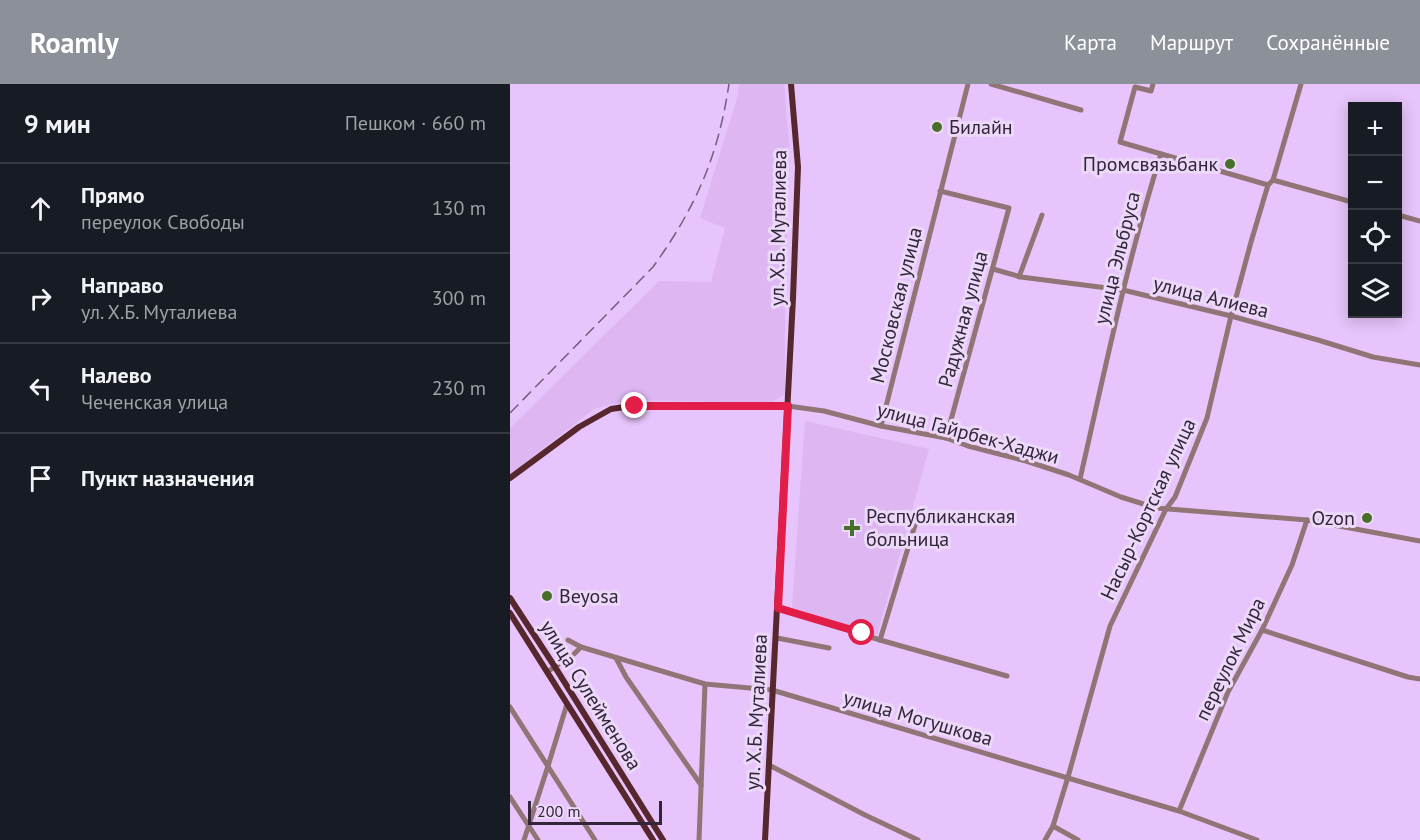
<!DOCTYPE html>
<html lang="ru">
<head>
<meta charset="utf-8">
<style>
	body { margin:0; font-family:"PT Sans",sans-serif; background:#242831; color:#f1f3f6 }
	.controls { position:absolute; right:18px; top:18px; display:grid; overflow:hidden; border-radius:0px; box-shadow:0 3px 15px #0003 }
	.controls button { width:54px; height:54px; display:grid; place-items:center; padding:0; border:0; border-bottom:2px solid #363941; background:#171b24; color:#f1f3f6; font:30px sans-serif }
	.scale { position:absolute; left:18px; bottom:15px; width:134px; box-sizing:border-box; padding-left:6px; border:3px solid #32253a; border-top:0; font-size:16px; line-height:21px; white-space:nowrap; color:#32253a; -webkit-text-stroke:4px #ecd8f9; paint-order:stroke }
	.stop { position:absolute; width:18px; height:18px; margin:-14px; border:4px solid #e11d48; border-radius:50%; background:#fff }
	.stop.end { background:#e11d48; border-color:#fff; box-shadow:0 2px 6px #0008 }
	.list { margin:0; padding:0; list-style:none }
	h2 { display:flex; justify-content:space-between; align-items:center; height:78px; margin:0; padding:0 24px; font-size:26px }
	h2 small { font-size:20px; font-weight:400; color:#9ea1a6 }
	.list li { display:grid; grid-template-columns:39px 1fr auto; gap:18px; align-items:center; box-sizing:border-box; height:90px; padding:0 24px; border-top:2px solid #363941 }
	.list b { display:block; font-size:22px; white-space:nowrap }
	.list p { margin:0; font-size:20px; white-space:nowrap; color:#9ea1a6 }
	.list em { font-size:20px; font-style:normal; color:#9ea1a6 }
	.icon { flex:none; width:33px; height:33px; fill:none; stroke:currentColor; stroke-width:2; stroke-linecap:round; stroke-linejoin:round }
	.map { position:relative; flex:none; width:910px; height:756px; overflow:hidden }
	header { display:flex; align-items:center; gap:36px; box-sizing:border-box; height:84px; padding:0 30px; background:#8c9099; color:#fff }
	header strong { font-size:28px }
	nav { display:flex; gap:33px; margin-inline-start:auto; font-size:21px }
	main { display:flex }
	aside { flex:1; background:#171b24 }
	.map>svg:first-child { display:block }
	.built { fill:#ddb6f2 }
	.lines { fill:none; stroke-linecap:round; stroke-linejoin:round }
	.minor { stroke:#917476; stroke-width:5 }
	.major { stroke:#56272d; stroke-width:6 }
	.rail { stroke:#735e7f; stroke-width:1.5; stroke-dasharray:12 6; stroke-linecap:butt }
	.route { stroke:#e11d48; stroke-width:8 }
	.poi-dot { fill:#486e29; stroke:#ecd8f9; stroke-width:2 }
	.labels { text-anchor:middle; stroke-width:6; stroke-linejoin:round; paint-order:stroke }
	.poi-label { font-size:20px; fill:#32253a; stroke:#ecd8f9; text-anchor:start }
	.street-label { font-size:20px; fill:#32253a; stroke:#ecd8f9 }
</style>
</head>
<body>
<header>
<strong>Roamly</strong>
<nav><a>Карта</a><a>Маршрут</a><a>Сохранённые</a></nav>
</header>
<main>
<aside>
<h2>9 мин<small>Пешком · 660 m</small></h2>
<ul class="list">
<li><svg class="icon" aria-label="ahead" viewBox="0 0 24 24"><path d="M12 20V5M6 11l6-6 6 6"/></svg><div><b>Прямо</b><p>переулок Свободы</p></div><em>130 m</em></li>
<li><svg class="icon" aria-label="right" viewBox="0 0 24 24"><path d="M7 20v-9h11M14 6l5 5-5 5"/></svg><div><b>Направо</b><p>ул. Х.Б. Муталиева</p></div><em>300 m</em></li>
<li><svg class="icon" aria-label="left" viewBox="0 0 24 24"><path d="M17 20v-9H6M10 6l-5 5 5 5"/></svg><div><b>Налево</b><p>Чеченская улица</p></div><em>230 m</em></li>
<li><svg class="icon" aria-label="arrive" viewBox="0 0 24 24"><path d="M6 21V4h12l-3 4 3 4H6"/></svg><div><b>Пункт назначения</b></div></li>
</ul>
</aside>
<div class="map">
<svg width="910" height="756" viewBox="0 0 910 756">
	<rect width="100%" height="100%" fill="#e7c4fb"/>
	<g class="built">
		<polygon points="229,0 274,0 280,71 275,203 275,310 260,319 117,316 84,325 0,390 0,344 149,197 201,198 215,144 190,134 228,11"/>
		<polygon points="295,337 419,365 367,552 282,523"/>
	</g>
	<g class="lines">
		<g class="minor">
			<polyline points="481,0 571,26"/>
			<polyline points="643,0 641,7 625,3 610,58 758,101"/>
			<polyline points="763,96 842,118"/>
			<polyline points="430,107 499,124 436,354"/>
			<polyline points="888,131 910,137"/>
			<polyline points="483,185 511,193 613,206 721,232 808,256 863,273 910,281"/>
			<polyline points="509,193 532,131"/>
			<polyline points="278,322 314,327 371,342 436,354 458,362 516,377 559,391 611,413 646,424 797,436 910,457"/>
			<polyline points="371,342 458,0"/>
			<path d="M570 395C595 286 617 177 651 70"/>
			<polyline points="268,524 370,556 497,592"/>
			<polyline points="752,546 898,593 910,595"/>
			<polyline points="267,554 319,564"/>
			<polyline points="58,556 71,563 195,600 262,606 669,727 747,756"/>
			<polyline points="370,556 405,441"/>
			<polyline points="106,574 116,593 191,701"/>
			<polyline points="37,588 64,570 71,563"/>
			<polyline points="0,623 85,756"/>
			<polyline points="259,681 355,731 408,756"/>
			<polyline points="0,713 28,756"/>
			<polyline points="669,727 718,608 752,546 782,481 797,436"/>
			<polyline points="543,742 568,756"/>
			<polyline points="14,756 38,682 57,620"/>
			<polyline points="189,756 195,600"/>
			<polyline points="535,756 543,742 558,693 600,542 656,425 665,413 697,334 721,232 741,158 758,101 763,96 791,0"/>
		</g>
		<g class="major">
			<polyline points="0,394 69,343 101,325 121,322 278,322"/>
			<polyline points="0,514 45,583 153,756"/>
			<polyline points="0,529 143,756"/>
			<polyline points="255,756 283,214 288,83 281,0"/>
		</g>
		<path class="rail" d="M0 329 143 183C186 123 208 73 219 0"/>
	</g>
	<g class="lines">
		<polyline class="route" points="125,322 278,322 268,524 352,549"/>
	</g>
	<g class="poi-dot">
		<circle cx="427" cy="43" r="6"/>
		<circle cx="720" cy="80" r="6"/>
		<circle cx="857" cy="434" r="6"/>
		<path d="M339 435h6v6h6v6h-6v6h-6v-6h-6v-6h6z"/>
		<circle cx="37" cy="512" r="6"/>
	</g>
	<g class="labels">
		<g class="poi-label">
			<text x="439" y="50">Билайн</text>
			<text x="708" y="87" text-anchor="end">Промсвязьбанк</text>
			<text x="356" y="439">Республиканская<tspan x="356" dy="23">больница</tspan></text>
			<text x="845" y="441" text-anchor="end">Ozon</text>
			<text x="49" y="519">Beyosa</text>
		</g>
		<g class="street-label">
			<text transform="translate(268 144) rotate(-89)" y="7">ул. Х.Б. Муталиева</text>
			<text transform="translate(607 174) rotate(-76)" y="7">улица Эльбруса</text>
			<text transform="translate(701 213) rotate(14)" y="7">улица Алиева</text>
			<text transform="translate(386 221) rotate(-76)" y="7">Московская улица</text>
			<text transform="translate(453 235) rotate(-75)" y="7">Радужная улица</text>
			<text transform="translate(458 349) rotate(15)" y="7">улица Гайрбек-Хаджи</text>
			<text transform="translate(638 425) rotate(-65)" y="7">Насыр-Кортская улица</text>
			<text transform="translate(720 575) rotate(-64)" y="7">переулок Мира</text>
			<text transform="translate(81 611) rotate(58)" y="7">улица Сулейменова</text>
			<text transform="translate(246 628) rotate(-87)" y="7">ул. Х.Б. Муталиева</text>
			<text transform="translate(408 634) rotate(16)" y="7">улица Могушкова</text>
		</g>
	</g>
</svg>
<div class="controls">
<button>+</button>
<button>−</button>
<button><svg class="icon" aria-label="locate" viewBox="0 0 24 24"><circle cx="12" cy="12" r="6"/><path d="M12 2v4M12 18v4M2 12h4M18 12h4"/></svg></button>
<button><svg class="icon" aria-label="layers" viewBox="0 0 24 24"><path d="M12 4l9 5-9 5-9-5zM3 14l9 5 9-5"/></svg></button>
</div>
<div class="scale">200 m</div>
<div class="stop" style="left:352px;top:549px"></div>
<div class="stop end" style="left:125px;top:322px"></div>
</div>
</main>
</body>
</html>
